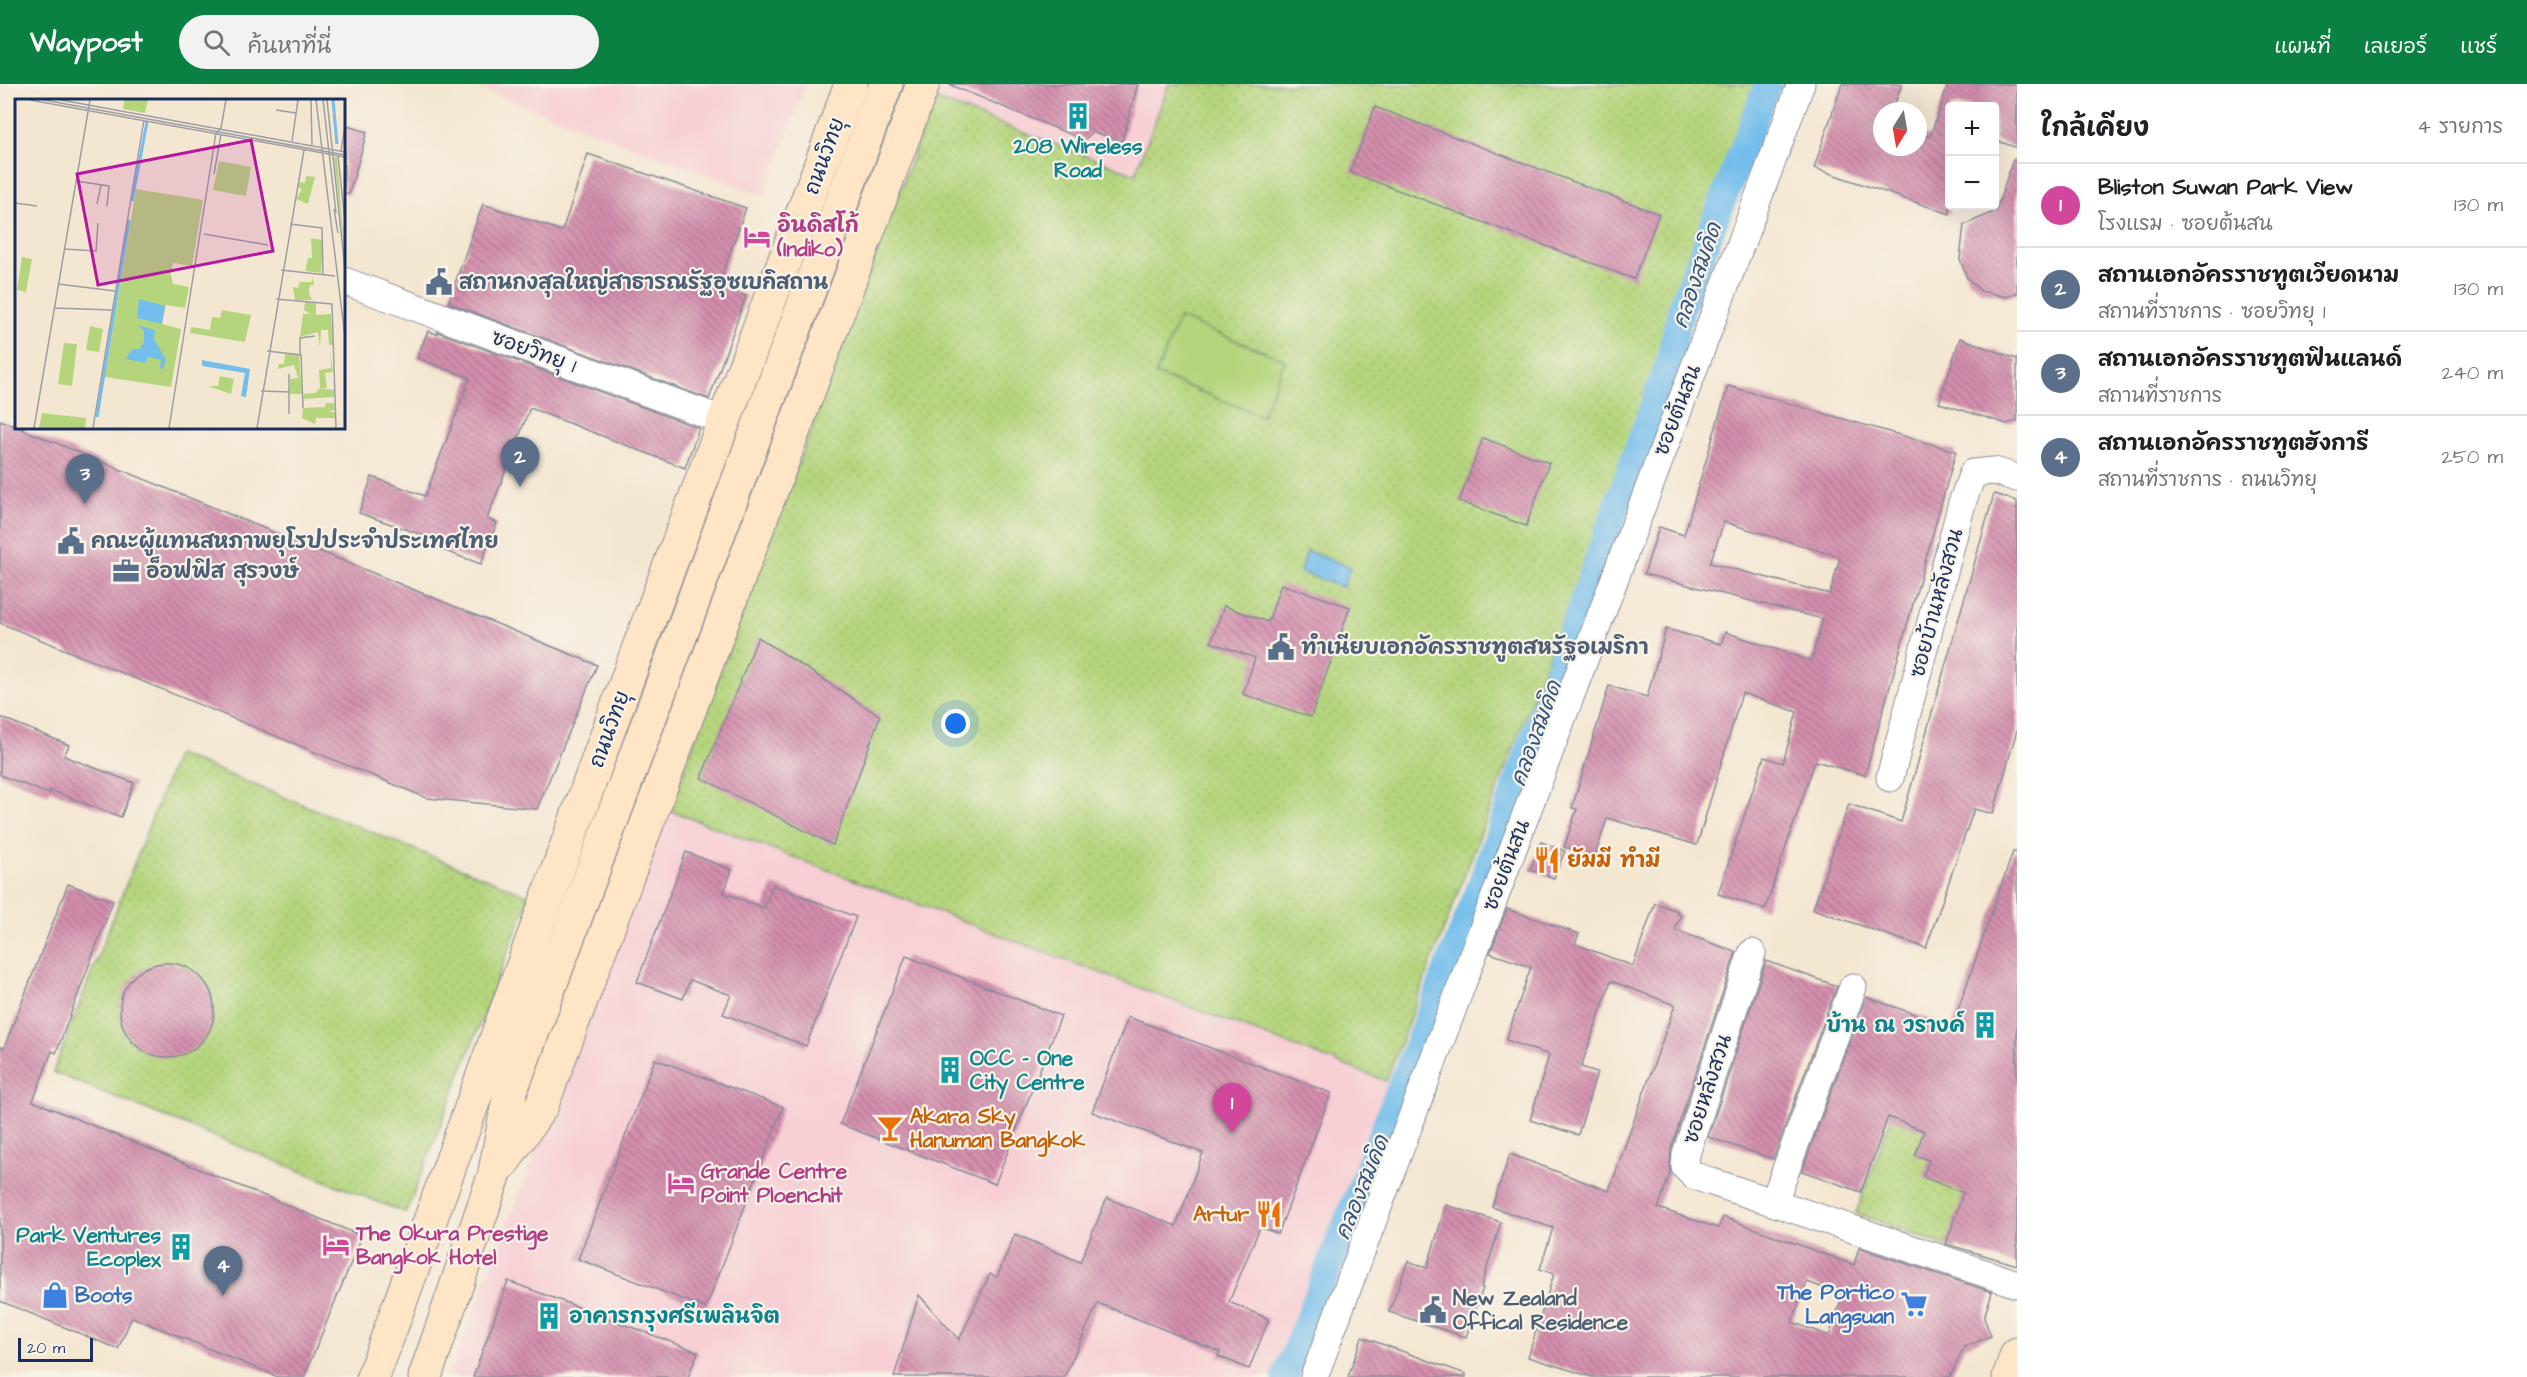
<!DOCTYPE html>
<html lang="th">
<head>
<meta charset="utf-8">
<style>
	body { margin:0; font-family:"Architects Daughter","Playpen Sans Thai",sans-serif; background:#f2f2f2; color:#202124 }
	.controls { position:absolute; right:18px; top:18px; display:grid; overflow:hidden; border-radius:6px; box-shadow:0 6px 24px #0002 }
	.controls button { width:54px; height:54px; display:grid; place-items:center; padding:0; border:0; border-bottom:2px solid #e0e0e0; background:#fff; color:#202124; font:30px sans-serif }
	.compass { position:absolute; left:1873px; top:18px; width:54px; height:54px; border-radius:50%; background:#fff; box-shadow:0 6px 24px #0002; rotate:191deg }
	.scale { position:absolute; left:18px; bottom:15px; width:75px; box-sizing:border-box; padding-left:6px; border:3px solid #1b2f5e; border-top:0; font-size:16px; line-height:21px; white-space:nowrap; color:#1b2f5e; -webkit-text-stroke:4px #f7f3e8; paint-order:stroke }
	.you { position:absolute; left:956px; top:640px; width:21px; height:21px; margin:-15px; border:4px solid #fff; border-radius:50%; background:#1a73e8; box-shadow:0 0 0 9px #1a73e833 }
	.badge { display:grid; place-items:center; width:39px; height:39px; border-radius:50%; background:#0b8043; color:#fff; font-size:20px; font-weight:700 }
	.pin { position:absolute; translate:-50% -50px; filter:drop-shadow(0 2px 3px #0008) }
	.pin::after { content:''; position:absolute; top:32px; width:21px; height:18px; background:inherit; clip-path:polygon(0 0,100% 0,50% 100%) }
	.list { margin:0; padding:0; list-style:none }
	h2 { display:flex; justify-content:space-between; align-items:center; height:78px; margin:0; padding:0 24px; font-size:26px }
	h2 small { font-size:20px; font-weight:400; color:#757577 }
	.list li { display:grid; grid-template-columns:39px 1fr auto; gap:18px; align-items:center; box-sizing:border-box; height:84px; padding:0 24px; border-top:2px solid #e0e0e0 }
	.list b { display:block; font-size:22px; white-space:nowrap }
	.list p { margin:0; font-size:20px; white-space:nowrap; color:#757577 }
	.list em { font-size:20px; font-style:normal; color:#757577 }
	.icon { flex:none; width:33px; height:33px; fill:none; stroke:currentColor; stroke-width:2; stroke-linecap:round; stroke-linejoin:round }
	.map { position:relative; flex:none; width:2017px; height:1293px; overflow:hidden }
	header { display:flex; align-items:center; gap:36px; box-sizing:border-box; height:84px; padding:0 30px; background:#0b8043; color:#fff }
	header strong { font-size:28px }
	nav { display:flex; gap:33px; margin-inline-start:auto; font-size:21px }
	.search { width:420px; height:54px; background:#f2f2f2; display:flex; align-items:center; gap:15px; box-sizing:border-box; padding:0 21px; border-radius:33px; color:#757577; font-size:22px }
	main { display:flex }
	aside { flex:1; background:#fff }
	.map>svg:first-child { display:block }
	.built { fill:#f7cfd4 }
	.green { fill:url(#green-dots); stroke:#68826e; stroke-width:1.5 }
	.pitch { fill:#b5d57d; stroke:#68826e; stroke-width:1.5 }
	.water { fill:#73beec; stroke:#4776a5; stroke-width:1.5 }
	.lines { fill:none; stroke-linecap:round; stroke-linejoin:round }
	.canal { stroke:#73beec; stroke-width:27 }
	.building { fill:url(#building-back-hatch); fill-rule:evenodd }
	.street-casing { stroke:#888b98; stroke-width:29 }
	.secondary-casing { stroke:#888b98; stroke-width:35 }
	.street { stroke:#fff; stroke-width:27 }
	.secondary { stroke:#fee5c5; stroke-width:33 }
	.labels { text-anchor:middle; stroke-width:4.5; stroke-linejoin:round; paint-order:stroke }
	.culture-label { font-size:21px; font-weight:bold; fill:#0d838f; stroke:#f7f3e8; text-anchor:end }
	.street-label { font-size:21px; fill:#1b2f5e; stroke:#f7f3e8 }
	.hotel-label { font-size:21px; font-weight:bold; fill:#b23c85; stroke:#f7f3e8; text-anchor:start }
	.service-label { font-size:21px; font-weight:bold; fill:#4e5e75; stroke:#f7f3e8; text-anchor:start }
	.food-label { font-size:21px; font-weight:bold; fill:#c56008; stroke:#f7f3e8; text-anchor:start }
	.shop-label { font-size:21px; font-weight:bold; fill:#366cbe; stroke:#f7f3e8; text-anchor:end }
	.water-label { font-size:22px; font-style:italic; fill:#315382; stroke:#f7f3e8 }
	.inset-river { fill:none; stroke:#73beec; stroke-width:3 }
	.inset-road { fill:none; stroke:#9d9da4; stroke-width:1.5 }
	.view { fill:#b5179e; fill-opacity:0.15; stroke:#b5179e; stroke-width:3 }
	.inset-edge { fill:none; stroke:#1b2f5e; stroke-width:3 }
</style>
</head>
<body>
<header>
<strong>Waypost</strong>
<div class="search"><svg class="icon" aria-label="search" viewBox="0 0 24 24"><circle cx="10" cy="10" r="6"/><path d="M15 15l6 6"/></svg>ค้นหาที่นี่</div>
<nav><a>แผนที่</a><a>เลเยอร์</a><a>แชร์</a></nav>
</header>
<main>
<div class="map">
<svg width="2017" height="1293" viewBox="0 0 2017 1293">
	<defs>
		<pattern id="green-dots" width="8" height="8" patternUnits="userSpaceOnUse" patternTransform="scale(1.5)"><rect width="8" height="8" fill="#b5d57d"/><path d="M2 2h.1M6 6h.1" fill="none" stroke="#9bb76e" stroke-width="1.8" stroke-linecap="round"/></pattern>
		<pattern id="building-back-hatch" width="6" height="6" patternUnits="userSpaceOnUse" patternTransform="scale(1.5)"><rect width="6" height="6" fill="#d48fad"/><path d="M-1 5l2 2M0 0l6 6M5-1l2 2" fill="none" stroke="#ab7590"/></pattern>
	</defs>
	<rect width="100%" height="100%" fill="#f7f3e8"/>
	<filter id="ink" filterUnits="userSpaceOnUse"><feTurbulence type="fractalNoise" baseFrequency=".0167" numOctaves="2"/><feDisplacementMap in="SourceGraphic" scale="12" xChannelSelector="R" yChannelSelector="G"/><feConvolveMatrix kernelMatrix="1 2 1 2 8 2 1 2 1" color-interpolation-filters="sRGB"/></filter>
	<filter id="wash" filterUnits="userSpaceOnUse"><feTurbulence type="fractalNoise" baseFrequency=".008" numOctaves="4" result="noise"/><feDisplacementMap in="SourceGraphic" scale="24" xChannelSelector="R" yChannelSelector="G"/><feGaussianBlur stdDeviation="1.35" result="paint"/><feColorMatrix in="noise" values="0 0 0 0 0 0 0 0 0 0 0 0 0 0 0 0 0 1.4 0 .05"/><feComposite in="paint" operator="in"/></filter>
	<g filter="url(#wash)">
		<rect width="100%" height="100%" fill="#f4e7d2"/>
		<g class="built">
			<polygon points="468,0 806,0 764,112"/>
			<polygon points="939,0 1761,0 1659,283 1386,996 1429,1011 1325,1293 448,1293 669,726"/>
		</g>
		<g class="green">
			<polygon points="1169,0 1761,0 1659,283 1386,997 669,726 934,15 1135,90"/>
			<polygon points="177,670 530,812 406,1129 53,988"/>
			<polygon points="1892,1031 1939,1052 1977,1106 1955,1165 1856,1129"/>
		</g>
		<polygon class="pitch" points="1179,234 1285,276 1262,332 1156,290"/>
		<polygon class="water" points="1307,467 1350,483 1343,503 1300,488"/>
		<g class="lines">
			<polyline class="canal" points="1285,1293 1476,813 1669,278 1681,224 1768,0"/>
		</g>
		<g id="blocks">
			<g class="building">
				<polygon points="948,0 1138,0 1122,57 1093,48 1084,56"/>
				<polygon points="1842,0 1902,0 1892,27 1882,27 1882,63 1918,63 1918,49 1930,53 1948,0 2017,0 2017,64 1995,56 1995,22 1950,22 1950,130 1814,84"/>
				<polygon points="1375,23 1659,130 1634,195 1350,88"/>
				<polygon points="344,41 367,48 349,110 344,109"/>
				<polygon points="588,70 746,124 718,202 746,212 709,315 448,219 483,120 562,147"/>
				<polygon points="2013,76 2017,76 2017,209 2006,213 1981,207 1967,194 1960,175 1964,141 1996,127"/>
				<polygon points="428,247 437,250 438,248 699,344 685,384 530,324 487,435 497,439 481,480 434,463 437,456 359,429 372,393 425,412 470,294 417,274"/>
				<polygon points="1960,254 2017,275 2017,337 2007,340 1939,319"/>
				<path d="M1728 302 1956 367 1865 691 1815 677 1765 825 1718 810 1764 673 1783 679 1797 628 1742 609 1697 761 1607 734 1595 772 1564 763 1577 725 1572 724 1609 602 1647 613 1666 545 1721 560 1725 548 1811 577 1823 535 1644 490 1659 443 1684 451ZM1724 438 1840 473 1830 510 1710 479Z"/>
				<polygon points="0,336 597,581 537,725 427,714 0,539"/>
				<polygon points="1483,354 1549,379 1526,442 1459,417"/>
				<polygon points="1994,410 2017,417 2017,646 1993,730 1974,725 1926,864 1813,825 1849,720 1901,738"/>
				<polygon points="1281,500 1350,523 1311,633 1243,610 1255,574 1211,558 1224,522 1268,538"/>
				<polygon points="758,553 880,632 833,761 701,694"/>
				<polygon points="0,633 69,661 64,672 134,699 121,733 50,706 49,710 0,691"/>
				<polygon points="1541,758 1565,767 1554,794 1530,786"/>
				<polygon points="686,768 732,786 724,809 764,824 773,801 856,833 806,962 723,930 731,911 690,896 683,915 637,898"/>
				<polygon points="2013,768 2017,768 2017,1181 1946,1160 1963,1109 1923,1093 1929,1076 1915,1071 1924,1047 1888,1033 1861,1108 1802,1087 1866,913 1952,943"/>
				<polygon points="68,800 113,817 56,969 52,967 33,1017 362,1152 304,1293 278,1293 132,1233 118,1265 0,1217 0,963 4,964"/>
				<path d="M1655 819 1678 827 1677 830 1681 831 1675 846 1736 868 1671 1065 1670 1089 1658 1124 1718 1144 1723 1133 1854 1181 1859 1164 1992 1208 1984 1234 1991 1252 1964 1263 1950 1293H1592L1528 1273 1554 1190 1540 1185 1553 1144 1492 1123 1510 1070 1609 1107 1675 921 1611 897 1581 983 1597 988 1578 1051 1530 1036 1549 971 1506 956 1531 883 1490 869 1507 825 1579 850 1575 860 1633 882ZM1807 1198 1843 1211 1829 1252 1792 1238Z"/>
				<polygon points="906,872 1061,932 995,1100 840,1040"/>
				<polygon points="1766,877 1837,902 1773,1075 1708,1053"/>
				<circle cx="167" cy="926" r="47"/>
				<polygon points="1128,933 1331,1009 1278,1150 1260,1143 1229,1218 1269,1235 1249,1285 1218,1272 1220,1268 1098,1219 1064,1293 894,1293 919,1211 959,1256 990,1190 997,1193 1015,1150 1080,1178 1107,1114 1176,1142 1203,1069 1092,1028"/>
				<polygon points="655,975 783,1023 706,1224 578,1175"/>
				<polygon points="1446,1121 1501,1138 1481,1203 1483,1204 1466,1253 1389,1228 1408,1177 1427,1184"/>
				<polygon points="508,1197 698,1268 688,1293 473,1293"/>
				<polygon points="1362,1253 1466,1290 1466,1293 1348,1293"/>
			</g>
		</g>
	</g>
	<g filter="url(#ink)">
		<use href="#blocks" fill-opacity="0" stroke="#888b98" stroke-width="1.5"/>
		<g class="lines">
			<defs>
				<g id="street">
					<polyline points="344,197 725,337"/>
					<polyline points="1890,694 1962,419 1973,389 1994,387 2017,394"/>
					<polyline points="1752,869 1686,1070 1685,1083 1693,1091 1709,1097 2017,1200"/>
					<polyline points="1774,1118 1853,903"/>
					<polyline points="1314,1293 1801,0"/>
				</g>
				<g id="secondary">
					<polyline points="502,1080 542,1021 923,0"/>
					<polyline points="373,1293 636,571 851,0"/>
					<polyline points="425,1293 494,1092 510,1009 886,0"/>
					<polyline points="2009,1293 2017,1270"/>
				</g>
			</defs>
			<use href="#street" class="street-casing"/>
			<use href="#secondary" class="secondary-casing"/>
			<use href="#street" class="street"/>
			<use href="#secondary" class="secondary"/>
		</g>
	</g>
	<defs>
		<symbol id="building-bare" viewBox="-9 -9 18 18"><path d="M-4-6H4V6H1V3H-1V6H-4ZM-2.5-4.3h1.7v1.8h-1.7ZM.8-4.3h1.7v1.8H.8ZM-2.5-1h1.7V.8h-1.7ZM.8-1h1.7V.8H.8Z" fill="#0f9aa8" stroke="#f7f3e8" stroke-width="2.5" paint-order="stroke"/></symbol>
		<symbol id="hotel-bare" viewBox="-9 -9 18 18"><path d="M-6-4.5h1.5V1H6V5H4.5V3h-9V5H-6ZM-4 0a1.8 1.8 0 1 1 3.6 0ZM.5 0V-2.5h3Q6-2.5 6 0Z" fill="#d1479c" stroke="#f7f3e8" stroke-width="2.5" paint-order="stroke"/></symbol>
		<symbol id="civic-bare" viewBox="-9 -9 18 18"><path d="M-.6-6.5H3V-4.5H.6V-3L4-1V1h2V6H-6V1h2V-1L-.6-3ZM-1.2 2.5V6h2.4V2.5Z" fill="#5c6f8a" stroke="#f7f3e8" stroke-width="2.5" paint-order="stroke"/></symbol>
		<symbol id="office-bare" viewBox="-9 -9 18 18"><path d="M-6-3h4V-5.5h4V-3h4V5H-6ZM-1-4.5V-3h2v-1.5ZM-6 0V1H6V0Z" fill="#5c6f8a" stroke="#f7f3e8" stroke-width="2.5" paint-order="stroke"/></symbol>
		<symbol id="restaurant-bare" viewBox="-9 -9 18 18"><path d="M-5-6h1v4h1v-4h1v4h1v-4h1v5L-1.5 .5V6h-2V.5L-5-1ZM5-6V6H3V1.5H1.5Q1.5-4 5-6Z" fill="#e8710a" stroke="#f7f3e8" stroke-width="2.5" paint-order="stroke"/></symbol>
		<symbol id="bar-bare" viewBox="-9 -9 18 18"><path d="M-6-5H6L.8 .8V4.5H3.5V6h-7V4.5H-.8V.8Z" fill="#e8710a" stroke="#f7f3e8" stroke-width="2.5" paint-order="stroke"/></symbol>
		<symbol id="shop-bare" viewBox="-9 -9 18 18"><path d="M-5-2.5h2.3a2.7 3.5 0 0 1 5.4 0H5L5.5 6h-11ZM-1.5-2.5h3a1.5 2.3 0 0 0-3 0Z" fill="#3f7fe0" stroke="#f7f3e8" stroke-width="2.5" paint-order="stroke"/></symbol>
		<symbol id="supermarket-bare" viewBox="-9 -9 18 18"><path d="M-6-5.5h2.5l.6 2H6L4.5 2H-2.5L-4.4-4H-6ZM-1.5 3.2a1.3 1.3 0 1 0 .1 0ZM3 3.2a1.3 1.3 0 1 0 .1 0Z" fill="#3f7fe0" stroke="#f7f3e8" stroke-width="2.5" paint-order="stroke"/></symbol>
	</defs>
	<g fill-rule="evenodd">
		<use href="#building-bare" x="1059" y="13" width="38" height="38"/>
		<use href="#hotel-bare" x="738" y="134" width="38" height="38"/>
		<use href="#civic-bare" x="420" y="179" width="38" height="38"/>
		<use href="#civic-bare" x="52" y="438" width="38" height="38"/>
		<use href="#office-bare" x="107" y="468" width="38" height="38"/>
		<use href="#civic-bare" x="1262" y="544" width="38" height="38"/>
		<use href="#restaurant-bare" x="1528" y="757" width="38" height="38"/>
		<use href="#building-bare" x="1966" y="922" width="38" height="38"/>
		<use href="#building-bare" x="931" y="967" width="38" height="38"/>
		<use href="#bar-bare" x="871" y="1025" width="38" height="38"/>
		<use href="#hotel-bare" x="662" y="1080" width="38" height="38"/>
		<use href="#restaurant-bare" x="1250" y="1111" width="38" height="38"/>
		<use href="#hotel-bare" x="317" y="1142" width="38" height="38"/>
		<use href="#building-bare" x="162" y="1144" width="38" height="38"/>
		<use href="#shop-bare" x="36" y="1192" width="38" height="38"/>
		<use href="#supermarket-bare" x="1895" y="1201" width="38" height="38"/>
		<use href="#civic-bare" x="1414" y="1207" width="38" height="38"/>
		<use href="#building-bare" x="530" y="1213" width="38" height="38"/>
	</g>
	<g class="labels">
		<g class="culture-label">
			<text x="1078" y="69" text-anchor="middle">208 Wireless<tspan x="1078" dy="24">Road</tspan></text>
			<text x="1965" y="948">บ้าน ณ วรางค์</text>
			<text x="970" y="981" text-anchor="start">OCC - One<tspan x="970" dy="24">City Centre</tspan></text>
			<text x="161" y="1158">Park Ventures<tspan x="161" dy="24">Ecoplex</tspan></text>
			<text x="569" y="1239" text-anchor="start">อาคารกรุงศรีเพลินจิต</text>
		</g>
		<g class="street-label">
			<text transform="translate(824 72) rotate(-70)" y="7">ถนนวิทยุ</text>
			<text transform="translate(534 267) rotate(20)" y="7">ซอยวิทยุ 1</text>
			<text transform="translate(1677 326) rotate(-69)" y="7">ซอยต้นสน</text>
			<text transform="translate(1936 519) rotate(-75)" y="7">ซอยบ้านหลังสวน</text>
			<text transform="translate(609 645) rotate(-70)" y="7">ถนนวิทยุ</text>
			<text transform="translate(1506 781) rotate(-69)" y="7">ซอยต้นสน</text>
			<text transform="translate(1707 1005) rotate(-72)" y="7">ซอยหลังสวน</text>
		</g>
		<g class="hotel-label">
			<text x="777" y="148">อินดิสโก้<tspan x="777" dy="24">(Indiko)</tspan></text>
			<text x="701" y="1094">Grande Centre<tspan x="701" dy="24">Point Ploenchit</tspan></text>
			<text x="356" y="1156">The Okura Prestige<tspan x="356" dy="24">Bangkok Hotel</tspan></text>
		</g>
		<g class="service-label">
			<text x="459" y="205">สถานกงสุลใหญ่สาธารณรัฐอุซเบกิสถาน</text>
			<text x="91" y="464">คณะผู้แทนสหภาพยุโรปประจำประเทศไทย</text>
			<text x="146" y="494">อ็อฟฟิส สุรวงษ์</text>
			<text x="1301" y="570">ทำเนียบเอกอัครราชทูตสหรัฐอเมริกา</text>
			<text x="1453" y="1221">New Zealand<tspan x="1453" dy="24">Offical Residence</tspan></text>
		</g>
		<g class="food-label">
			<text x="1567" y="783">ยัมมี ทำมี</text>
			<text x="910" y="1039">Akara Sky<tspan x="910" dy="24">Hanuman Bangkok</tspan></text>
			<text x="1249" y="1137" text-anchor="end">Artur</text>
		</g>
		<g class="shop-label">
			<text x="1894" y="1215">The Portico<tspan x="1894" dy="24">Langsuan</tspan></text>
			<text x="75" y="1218" text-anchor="start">Boots</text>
		</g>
		<g class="water-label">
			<text transform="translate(1696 191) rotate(-71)" y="8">คลองสมคิด</text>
			<text transform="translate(1535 649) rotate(-70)" y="8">คลองสมคิด</text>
			<text transform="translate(1361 1103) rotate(-68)" y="8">คลองสมคิด</text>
		</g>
	</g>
	<g transform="translate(15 15)">
		<rect width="330" height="330" fill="#f4e7d2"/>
		<path d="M109 1H133L130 14 108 10ZM319 58H322L330 158ZM204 62 236 68 231 97 198 91ZM291 77 300 78 293 105 281 100 287 90 283 88 284 83 290 84ZM121 90 188 101 177 167 158 164 156 176 158 185 174 188 170 209 151 206 147 225 166 230 156 288 90 278ZM296 139 308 141 306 174 290 172 293 159H297ZM7 158 17 160 11 193 2 191ZM297 177 299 186H295L294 194 297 201H280L278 188 283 189 285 183H297ZM290 203 301 204V216L316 215 318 246H314L313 231H306L305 249 303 233 285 238 288 215H295L289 211ZM207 211 236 216 230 243 175 234 176 228 195 231 197 218 205 219ZM75 227 88 230 84 253 71 251ZM49 244 62 245 57 287 43 285ZM315 251 318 273 310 274 312 289H305L319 291V298L288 300 289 295 300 294 305 289 304 271 316 269ZM270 255 284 256 287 295H275V280L283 279 279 266 263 270 264 265H269ZM205 277 219 280 216 295 193 287H203ZM311 304H319L320 311 314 312 320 314V319H301L300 325 287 319 288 309 310 308ZM27 314 71 319 70 329H24Z" fill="#b5d57d"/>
		<path d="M124 200 150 207 147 225 122 219ZM122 226 140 231 139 240 151 261 148 270 145 269 146 261 133 258 130 264 111 260 116 251 124 250 129 243V232ZM187 261 235 270 231 298 226 297 230 274 187 267Z" fill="#73beec"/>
		<path class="inset-river" d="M318 1 322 45M117 102 132 23M82 318 114 121"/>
		<path class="inset-road" d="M15 1 330 58M29 1 330 56M46 1 330 53M296 1 297 46M301 1 330 238M308 1 321 114M312 1 330 170M261 11 281 14M206 29 211 1M277 42 283 1M326 52 330 27M323 57 330 122M199 75 206 35M61 82 94 87 92 107M0 104 22 107M82 105 86 86M319 110 323 134M275 125 307 129 308 176M189 135 253 146M49 150 81 152 83 124M266 171 320 177M43 185 100 192M261 200 317 205 321 329M39 209 97 211M252 252 286 256 288 309M285 256V239L300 237M274 275V315M246 292 274 293M19 329 75 1M78 329 129 21M154 329 201 34 206 29M242 329 289 51"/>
		<path class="view" d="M236 41 258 152 83 186 62 75Z"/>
		<rect width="330" height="330" class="inset-edge"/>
	</g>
</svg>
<div class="controls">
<button>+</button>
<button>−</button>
</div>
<svg class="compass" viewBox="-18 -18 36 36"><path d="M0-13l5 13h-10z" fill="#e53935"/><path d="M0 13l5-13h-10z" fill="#757577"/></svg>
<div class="scale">20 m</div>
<div class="you"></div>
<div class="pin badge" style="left:1232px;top:1049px;background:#d1479c">1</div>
<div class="pin badge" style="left:520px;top:403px;background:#5c6f8a">2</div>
<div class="pin badge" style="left:85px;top:420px;background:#5c6f8a">3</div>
<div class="pin badge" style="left:223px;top:1212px;background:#5c6f8a">4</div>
</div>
<aside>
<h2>ใกล้เคียง<small>4 รายการ</small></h2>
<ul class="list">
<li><span class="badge" style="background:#d1479c">1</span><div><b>Bliston Suwan Park View</b><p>โรงแรม · ซอยต้นสน</p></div><em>130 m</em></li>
<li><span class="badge" style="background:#5c6f8a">2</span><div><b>สถานเอกอัครราชทูตเวียดนาม</b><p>สถานที่ราชการ · ซอยวิทยุ 1</p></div><em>130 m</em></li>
<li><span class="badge" style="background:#5c6f8a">3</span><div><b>สถานเอกอัครราชทูตฟินแลนด์</b><p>สถานที่ราชการ</p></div><em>240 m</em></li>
<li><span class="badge" style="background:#5c6f8a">4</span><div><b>สถานเอกอัครราชทูตฮังการี</b><p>สถานที่ราชการ · ถนนวิทยุ</p></div><em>250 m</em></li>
</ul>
</aside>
</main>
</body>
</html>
